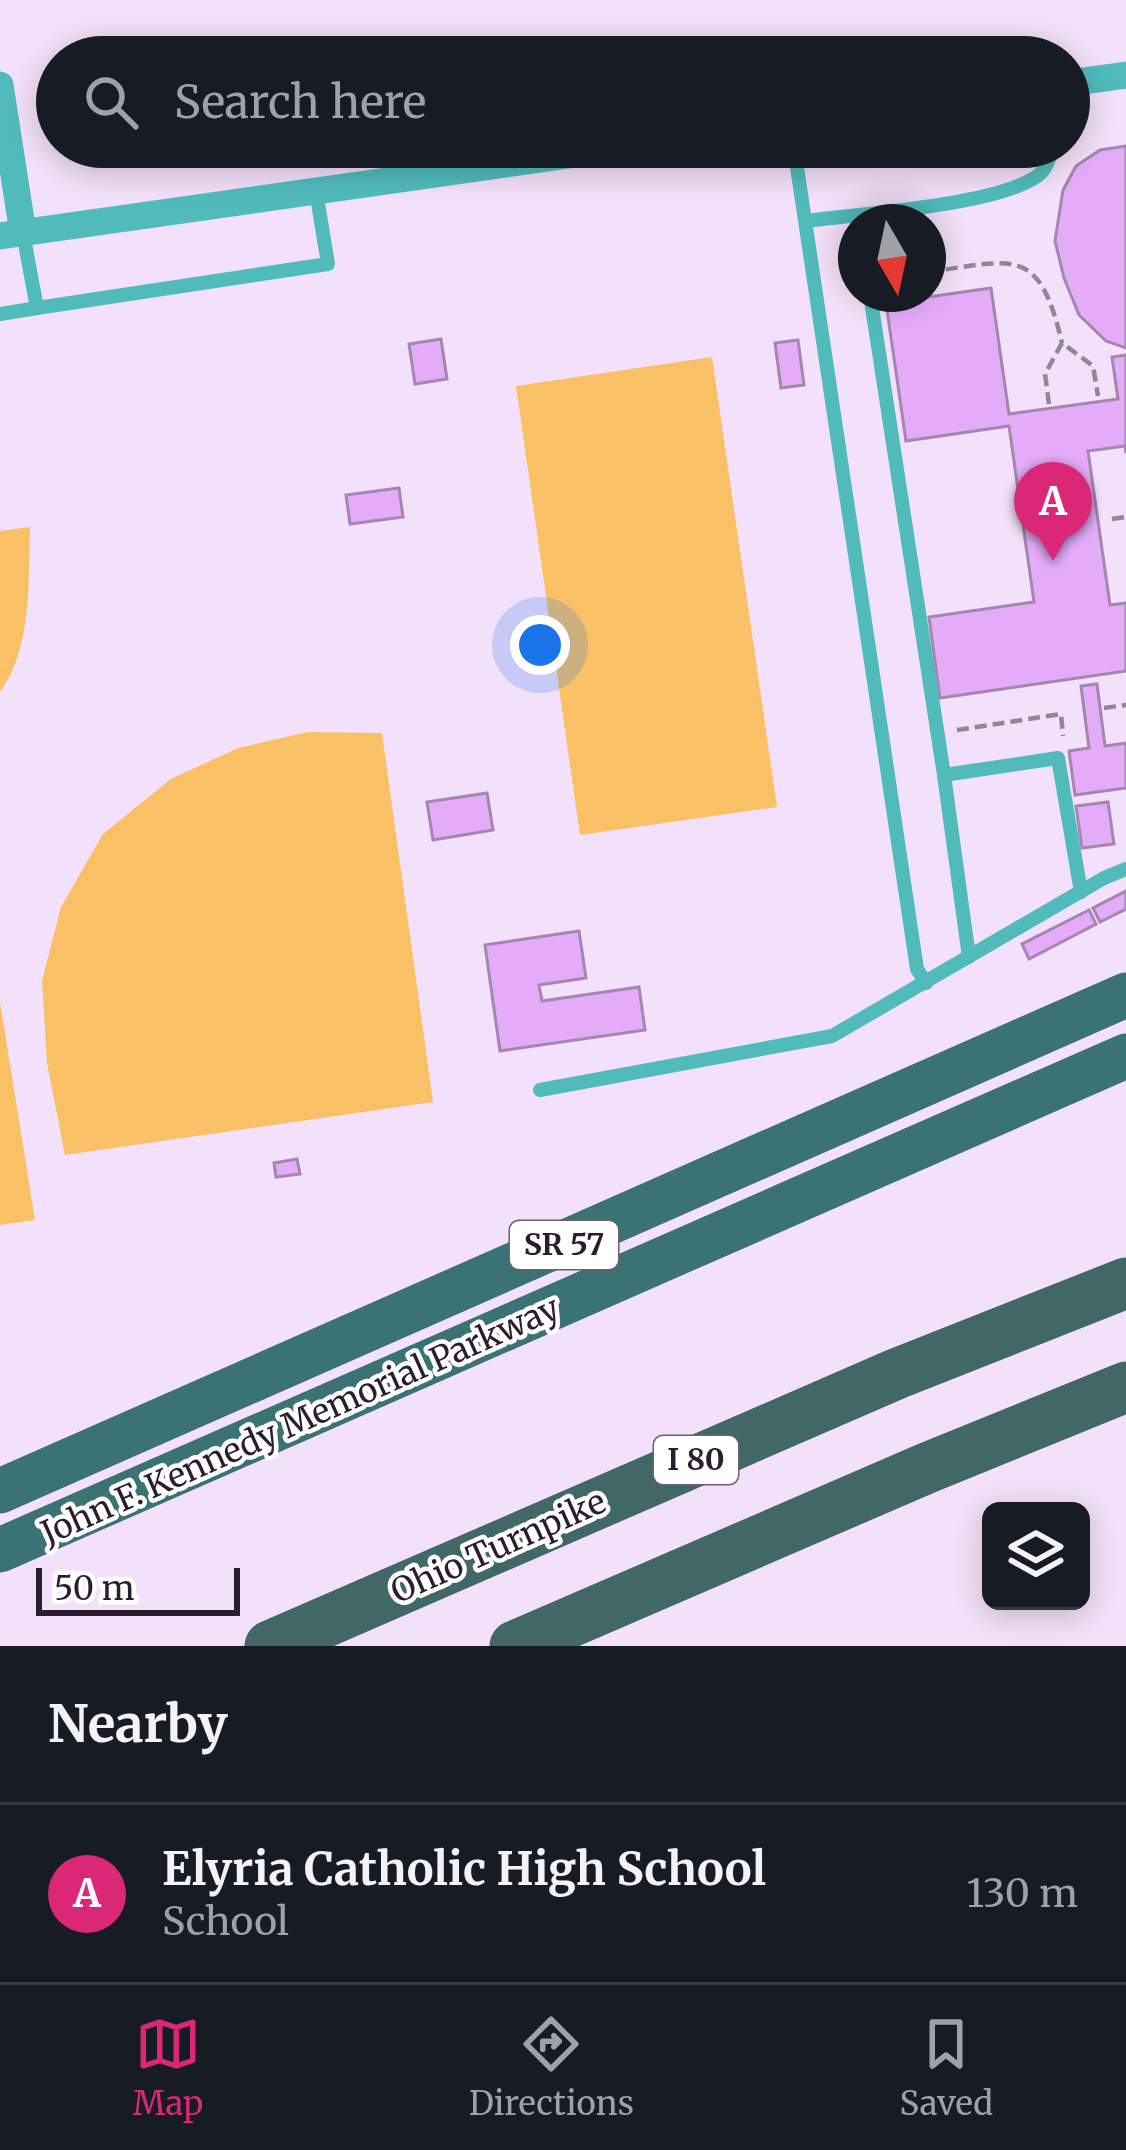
<!DOCTYPE html>
<html lang="en">
<head>
<meta charset="utf-8">
<style>
	body { margin:0; font-family:Merriweather,serif; background:#242831; color:#f1f3f6 }
	.controls { position:absolute; right:36px; bottom:36px; display:grid; overflow:hidden; border-radius:18px; box-shadow:0 6px 30px #0003 }
	.controls button { width:108px; height:108px; display:grid; place-items:center; padding:0; border:0; border-bottom:3px solid #363941; background:#171b24; color:#f1f3f6; font:60px sans-serif }
	.compass { position:absolute; left:838px; top:204px; width:108px; height:108px; border-radius:50%; background:#171b24; box-shadow:0 6px 30px #0003; rotate:171deg }
	.scale { position:absolute; left:36px; bottom:30px; width:204px; box-sizing:border-box; padding-left:12px; border:6px solid #2a1e2e; border-top:0; font-size:33px; line-height:42px; white-space:nowrap; color:#2a1e2e; -webkit-text-stroke:9px #fff; paint-order:stroke }
	.you { position:absolute; left:540px; top:645px; width:42px; height:42px; margin:-30px; border:9px solid #fff; border-radius:50%; background:#1a73e8; box-shadow:0 0 0 18px #1a73e833 }
	.badge { display:grid; place-items:center; width:78px; height:78px; border-radius:50%; background:#db2777; color:#fff; font-size:39px; font-weight:700 }
	.pin { position:absolute; translate:-50% -99px; filter:drop-shadow(0 3px 6px #0008) }
	.pin::after { content:''; position:absolute; top:63px; width:42px; height:36px; background:inherit; clip-path:polygon(0 0,100% 0,50% 100%) }
	.list { margin:0; padding:0; list-style:none }
	h2 { display:flex; justify-content:space-between; align-items:center; height:156px; margin:0; padding:0 48px; font-size:51px }
	h2 small { font-size:39px; font-weight:400; color:#9ea1a6 }
	.list li { display:grid; grid-template-columns:78px 1fr auto; gap:36px; align-items:center; box-sizing:border-box; height:180px; padding:0 48px; border-top:3px solid #363941 }
	.list b { display:block; font-size:45px; white-space:nowrap }
	.list p { margin:0; font-size:39px; white-space:nowrap; color:#9ea1a6 }
	.list em { font-size:39px; font-style:normal; color:#9ea1a6 }
	.icon { flex:none; width:66px; height:66px; fill:none; stroke:currentColor; stroke-width:2; stroke-linecap:round; stroke-linejoin:round }
	.map { position:relative; flex:none; width:1126px; height:1646px; overflow:hidden }
	.search { position:absolute; background:#171b24; box-shadow:0 6px 30px #0003; left:36px; right:36px; top:36px; height:132px; display:flex; align-items:center; gap:30px; box-sizing:border-box; padding:0 42px; border-radius:66px; color:#9ea1a6; font-size:45px }
	.sheet { height:336px; background:#171b24 }
	nav { display:flex; justify-content:space-around; align-items:center; box-sizing:border-box; height:168px; border-top:3px solid #363941; background:#171b24; font-size:33px; color:#9ea1a6 }
	nav a { display:grid; justify-items:center; gap:6px }
	nav .on { color:#db2777 }
	.map>svg:first-child { display:block }
	.green { fill:#f9c066 }
	.building { fill:#e4abf9; stroke:#a487af; stroke-width:3 }
	.lines { fill:none; stroke-linecap:round; stroke-linejoin:round }
	.path { stroke:#94849a; stroke-width:4.5; stroke-dasharray:12 6; stroke-linecap:butt }
	.service { stroke:#51bbbc; stroke-width:14 }
	.minor { stroke:#51bbbc; stroke-width:27 }
	.trunk { stroke:#3b7374; stroke-width:45 }
	.motorway { stroke:#416767; stroke-width:51 }
	.labels { text-anchor:middle; stroke-width:9; stroke-linejoin:round; paint-order:stroke }
	.shield { fill:#fff; stroke:#6a626d; stroke-width:3 }
	.shield-label { font-size:30px; font-weight:bold; fill:#2a1e2e }
	.street-label { font-size:33px; fill:#2a1e2e; stroke:#fff }
</style>
</head>
<body>
<div class="map">
<svg width="1126" height="1646" viewBox="0 0 1126 1646">
	<rect width="100%" height="100%" fill="#f3e0fa"/>
	<g class="green">
		<polygon points="712,357 777,807 580,835 516,386"/>
		<path d="M30 527C28 581 33 646 0 692V531Z"/>
		<polygon points="308,732 382,733 433,1102 65,1155 47,1063 42,981 61,907 103,834 171,779 238,748"/>
		<polygon points="0,1002 35,1220 0,1225"/>
	</g>
	<g class="building">
		<polygon points="1126,146 1126,348 1106,341 1079,315 1064,278 1055,241 1063,190 1076,166 1100,150"/>
		<polygon points="991,288 1009,414 1118,399 1112,357 1126,355 1126,453 1125,446 1088,451 1110,605 1126,603 1126,671 940,698 929,617 1034,602 1009,426 906,441 886,303"/>
		<polygon points="441,339 447,379 415,384 409,344"/>
		<polygon points="798,340 804,385 781,388 775,343"/>
		<polygon points="399,488 403,517 350,524 346,495"/>
		<polygon points="1097,684 1105,746 1126,743 1126,788 1075,795 1069,751 1089,748 1081,686"/>
		<polygon points="487,793 493,830 433,840 427,802"/>
		<polygon points="1108,802 1114,844 1082,848 1076,806"/>
		<polygon points="1126,891 1126,909 1100,922 1093,908"/>
		<polygon points="1089,910 1096,924 1029,959 1022,944"/>
		<polygon points="579,931 586,978 539,985 542,1001 639,987 645,1030 500,1051 485,945"/>
		<polygon points="297,1159 300,1174 276,1177 274,1163"/>
	</g>
	<g class="lines">
		<g class="path">
			<path d="M928 272C1015 260 1039 245 1062 343"/>
			<polyline points="1049,404 1045,374 1062,343 1093,366 1098,396"/>
			<polyline points="1112,519 1126,517"/>
			<polyline points="1104,708 1126,705"/>
			<polyline points="957,730 1061,714 1063,736"/>
		</g>
		<g class="service">
			<polyline points="794,147 917,969 926,983"/>
			<path d="M806 221C856 214 1009 205 1042 172 1047 166 1051 155 1054 147"/>
			<polyline points="23,233 37,308 328,264 316,191"/>
			<polyline points="870,294 944,775"/>
			<polyline points="0,314 37,308"/>
			<polyline points="969,957 944,775 1058,758 1081,892"/>
			<polyline points="540,1090 832,1036 1104,878 1126,869"/>
		</g>
		<g class="minor">
			<polyline points="1069,83 1126,75"/>
			<polyline points="0,85 23,233"/>
			<polyline points="0,236 625,147"/>
		</g>
		<g class="trunk">
			<polyline points="0,1491 1126,995"/>
			<polyline points="0,1550 1126,1056"/>
		</g>
		<g class="motorway">
			<polyline points="270,1646 896,1374 1126,1283"/>
			<polyline points="515,1646 927,1468 1126,1387"/>
		</g>
	</g>
	<g class="labels">
		<g class="shield">
			<rect x="510" y="1221" width="108" height="48" rx="9"/>
			<rect x="654" y="1436" width="84" height="48" rx="9"/>
		</g>
		<g class="shield-label">
			<text x="564" y="1255">SR 57</text>
			<text x="696" y="1470">I 80</text>
		</g>
		<g class="street-label">
			<text transform="translate(300 1420) rotate(-24)" y="12">John F. Kennedy Memorial Parkway</text>
			<text transform="translate(498 1546) rotate(-24)" y="12">Ohio Turnpike</text>
		</g>
	</g>
</svg>
<div class="controls">
<button><svg class="icon" aria-label="layers" viewBox="0 0 24 24"><path d="M12 4l9 5-9 5-9-5zM3 14l9 5 9-5"/></svg></button>
</div>
<svg class="compass" viewBox="-18 -18 36 36"><path d="M0-13l5 13h-10z" fill="#e53935"/><path d="M0 13l5-13h-10z" fill="#9ea1a6"/></svg>
<div class="scale">50 m</div>
<div class="you"></div>
<div class="pin badge" style="left:1053px;top:561px">A</div>
<div class="search"><svg class="icon" aria-label="search" viewBox="0 0 24 24"><circle cx="10" cy="10" r="6"/><path d="M15 15l6 6"/></svg>Search here</div>
</div>
<section class="sheet">
<h2>Nearby<small></small></h2>
<ul class="list">
<li><span class="badge">A</span><div><b>Elyria Catholic High School</b><p>School</p></div><em>130 m</em></li>
</ul>
</section>
<nav>
<a class="on"><svg class="icon" aria-label="map" viewBox="0 0 24 24"><path d="M3 6l6-2 6 2 6-2v14l-6 2-6-2-6 2zM9 4v14M15 6v14"/></svg>Map</a>
<a><svg class="icon" aria-label="directions" viewBox="0 0 24 24"><path d="M12 3l9 9-9 9-9-9zM9 14v-3h6M13 9l2 2-2 2"/></svg>Directions</a>
<a><svg class="icon" aria-label="saved" viewBox="0 0 24 24"><path d="M7 4h10v16l-5-4-5 4z"/></svg>Saved</a>
</nav>
</body>
</html>
